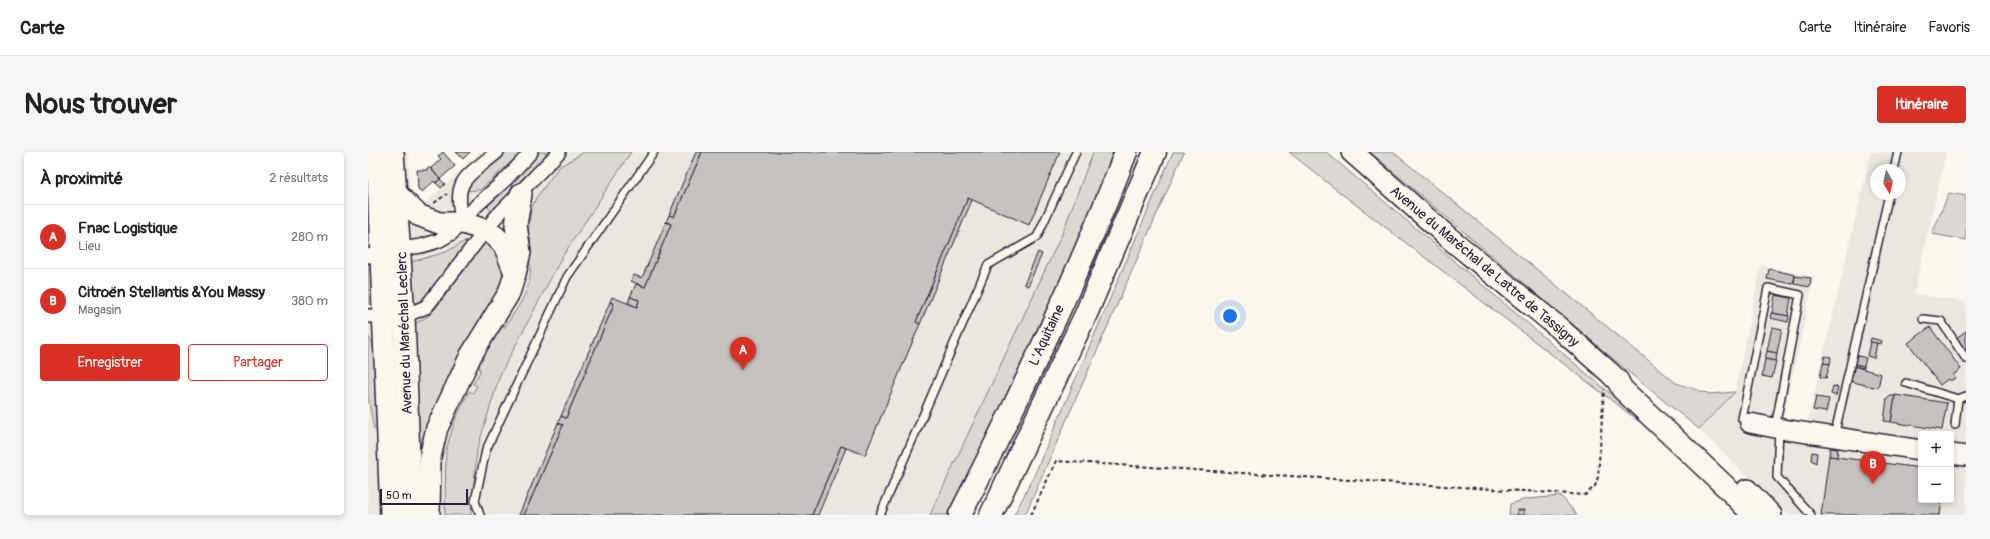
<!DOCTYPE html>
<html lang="fr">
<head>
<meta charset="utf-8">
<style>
	body { margin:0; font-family:Pangolin,sans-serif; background:#f6f6f6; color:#222 }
	.controls { position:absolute; right:12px; bottom:12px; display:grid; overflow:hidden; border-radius:4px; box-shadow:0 2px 6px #0003 }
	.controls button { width:36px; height:36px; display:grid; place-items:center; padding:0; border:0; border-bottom:1px solid #e0e0e0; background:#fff; color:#222; font:20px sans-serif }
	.compass { position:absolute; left:1502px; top:12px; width:36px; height:36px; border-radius:50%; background:#fff; box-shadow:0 2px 6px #0003; rotate:172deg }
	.scale { position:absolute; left:12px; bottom:10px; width:88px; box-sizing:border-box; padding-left:4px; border:2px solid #22223b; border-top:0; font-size:11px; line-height:14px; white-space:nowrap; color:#22223b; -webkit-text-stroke:3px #fbf7ec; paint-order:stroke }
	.you { position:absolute; left:862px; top:164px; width:14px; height:14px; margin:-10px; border:3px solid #fff; border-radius:50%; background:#1a73e8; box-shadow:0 0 0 6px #1a73e833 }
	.badge { display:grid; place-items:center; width:26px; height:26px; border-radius:50%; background:#d93025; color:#fff; font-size:13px; font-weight:700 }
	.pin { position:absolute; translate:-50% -33px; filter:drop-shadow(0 1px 2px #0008) }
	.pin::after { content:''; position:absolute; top:21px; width:14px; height:12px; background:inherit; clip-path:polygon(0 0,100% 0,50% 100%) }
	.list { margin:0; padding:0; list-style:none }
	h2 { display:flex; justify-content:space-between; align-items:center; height:52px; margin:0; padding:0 16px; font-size:17px }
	h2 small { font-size:13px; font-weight:400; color:#767676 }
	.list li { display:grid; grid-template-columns:26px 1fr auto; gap:12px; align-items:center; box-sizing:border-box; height:64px; padding:0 16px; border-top:1px solid #e0e0e0 }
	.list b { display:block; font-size:15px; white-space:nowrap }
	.list p { margin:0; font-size:13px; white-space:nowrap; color:#767676 }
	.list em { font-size:13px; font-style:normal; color:#767676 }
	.actions { display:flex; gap:8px; padding:12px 16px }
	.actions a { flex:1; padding:9px 0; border:1px solid #d93025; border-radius:4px; text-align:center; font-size:14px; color:#d93025 }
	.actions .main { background:#d93025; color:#fff }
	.map { position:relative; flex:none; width:1598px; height:363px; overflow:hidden; border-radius:4px }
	header { display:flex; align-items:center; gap:24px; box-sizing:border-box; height:56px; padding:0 20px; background:#fff; border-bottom:1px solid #e0e0e0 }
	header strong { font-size:19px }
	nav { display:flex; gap:22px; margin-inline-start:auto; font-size:14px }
	.intro { display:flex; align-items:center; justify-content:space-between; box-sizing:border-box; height:96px; padding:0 24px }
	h1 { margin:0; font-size:28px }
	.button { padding:10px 18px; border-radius:4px; background:#d93025; color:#fff; font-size:14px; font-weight:700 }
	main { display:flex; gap:24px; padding:0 24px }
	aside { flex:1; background:#fff; border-radius:4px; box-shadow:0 2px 6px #0003 }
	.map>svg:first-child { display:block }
	.built { fill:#ebe7df; fill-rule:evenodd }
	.green { fill:#dbd8d3; stroke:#7e7d87 }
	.building { fill:#c6c2c0; stroke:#22223b }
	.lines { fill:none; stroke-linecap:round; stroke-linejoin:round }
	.lane-casing { stroke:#22223b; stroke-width:10 }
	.street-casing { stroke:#22223b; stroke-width:16 }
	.secondary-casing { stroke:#22223b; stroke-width:22 }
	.primary-casing { stroke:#22223b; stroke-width:24 }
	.highway-casing { stroke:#22223b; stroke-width:25 }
	.path { stroke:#22223b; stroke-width:2; stroke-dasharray:4 3; stroke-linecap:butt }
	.lane { stroke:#fbf7ec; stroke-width:7 }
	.street { stroke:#fbf7ec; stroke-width:13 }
	.secondary { stroke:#fbf7ec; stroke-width:19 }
	.primary { stroke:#fbf7ec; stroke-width:21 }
	.highway { stroke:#fbf7ec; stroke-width:22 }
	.labels { text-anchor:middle; stroke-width:3; stroke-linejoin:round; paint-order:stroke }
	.street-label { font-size:14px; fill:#22223b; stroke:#fbf7ec }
</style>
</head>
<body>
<header>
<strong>Carte</strong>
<nav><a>Carte</a><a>Itinéraire</a><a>Favoris</a></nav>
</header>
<div class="intro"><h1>Nous trouver</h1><a class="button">Itinéraire</a></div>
<main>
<aside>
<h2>À proximité<small>2 résultats</small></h2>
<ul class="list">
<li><span class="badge">A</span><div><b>Fnac Logistique</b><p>Lieu</p></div><em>280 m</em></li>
<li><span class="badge">B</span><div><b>Citroën Stellantis &amp;You Massy</b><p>Magasin</p></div><em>380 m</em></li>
</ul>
<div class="actions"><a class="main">Enregistrer</a><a>Partager</a></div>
</aside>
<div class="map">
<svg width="1598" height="363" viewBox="0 0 1598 363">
	<rect width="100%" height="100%" fill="#fbf7ec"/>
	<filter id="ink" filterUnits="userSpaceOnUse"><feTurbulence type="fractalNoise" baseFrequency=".025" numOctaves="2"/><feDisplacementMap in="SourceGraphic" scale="8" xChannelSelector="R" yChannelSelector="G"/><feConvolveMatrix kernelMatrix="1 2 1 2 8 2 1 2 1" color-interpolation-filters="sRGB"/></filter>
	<g filter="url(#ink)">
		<g class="built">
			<polygon points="0,0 40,0 42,39 56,53 112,0 727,0 633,233 563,363 0,363"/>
			<path d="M1503 0H1578L1546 142 1598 150V363H1419L1331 277 1367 240 1393 113 1446 125 1415 267 1439 273ZM1508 18H1532V42H1508ZM1553 282H1583V348H1553Z"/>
		</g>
		<g class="green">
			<polygon points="135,0 154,0 112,38 95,39 97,32"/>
			<path d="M172 0H178C175 21 139 46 123 59L119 54 149 26 159 9Z"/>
			<path d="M216 0H263L194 105 132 223 109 298 103 363H77L78 298 87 268 101 239 105 241 109 234 105 232 112 220 111 210 136 172V176C146 161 159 144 162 126 164 113 158 101 163 88L160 81 161 72 163 58 168 46 191 15Z"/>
			<polygon points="725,0 747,0 727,51 655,213 579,363 562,363 694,82"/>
			<polygon points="805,0 816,0 657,363 646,363 665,326"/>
			<polygon points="921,0 958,0 1311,300 961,32"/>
			<polygon points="1002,0 1025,0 1308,231 1342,242 1367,240 1331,277 1270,228"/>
			<polygon points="1581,41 1598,44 1598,88 1564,82"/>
			<polygon points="97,89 98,92 61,143 55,150 44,157 43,110 78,100"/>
			<path d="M118 89C133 101 137 114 134 133L49 318 44 173 59 165 68 156Z"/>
			<polygon points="0,111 3,111 4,113 4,151 2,153 0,151"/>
			<polygon points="0,184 5,192 12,278 6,277 0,244"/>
			<polygon points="1193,344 1209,363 1141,363 1142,352 1159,347"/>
		</g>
		<g class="building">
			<polygon points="75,0 87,14 72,27 63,16 73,7 70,4"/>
			<polygon points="88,0 102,0 95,7"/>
			<polygon points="328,0 334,0 306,65 301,63"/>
			<polygon points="334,0 692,0 661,73 600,46 548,170 552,172 497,303 473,294 444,363 156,363 195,273 190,271 193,264 198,266 246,152 242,150 244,145 269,155 271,148 262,145 268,132 277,135 303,72 298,70 301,63 306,65"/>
			<polygon points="59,16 62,16 72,27 67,31 66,29 54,40 50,37 49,18 59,18"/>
			<polygon points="72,27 77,32 73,36 68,31"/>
			<polygon points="600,46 604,48 552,172 548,170"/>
			<polygon points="298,70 303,72 277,135 263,129 266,123 274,126"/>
			<polygon points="670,100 674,102 660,134 656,132"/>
			<polygon points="1401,117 1427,123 1425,132 1399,127"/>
			<polygon points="1427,124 1443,126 1442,135 1426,132"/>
			<polygon points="1407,143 1423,146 1420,164 1404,161"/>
			<polygon points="262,145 271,148 269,155 260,151"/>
			<polygon points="242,150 246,152 198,266 193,264"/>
			<polygon points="1403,161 1421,164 1420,170 1402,166"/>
			<polygon points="1404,175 1414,177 1409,201 1399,199"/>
			<polygon points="1562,175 1593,217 1585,223 1587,226 1582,229 1580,227 1572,233 1540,191"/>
			<polygon points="1598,179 1598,200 1588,186"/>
			<polygon points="1503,186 1514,189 1513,192 1502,190"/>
			<polygon points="1502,190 1509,191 1506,206 1499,204"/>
			<polygon points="1399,199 1409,201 1408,209 1397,207"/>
			<polygon points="1487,203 1498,206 1496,214 1485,212"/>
			<polygon points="1457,204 1463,205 1462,212 1455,211"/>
			<polygon points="1397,207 1408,209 1404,226 1394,224"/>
			<polygon points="1455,211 1462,212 1458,226 1452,225"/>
			<polygon points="1485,212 1496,214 1496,216 1485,214"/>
			<polygon points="1485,214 1513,222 1510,236 1481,229"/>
			<polygon points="1465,234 1470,235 1468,244 1463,242"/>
			<polygon points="1527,243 1579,251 1574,278 1523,270"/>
			<polygon points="1523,244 1527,244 1523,270 1516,269 1519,246"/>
			<polygon points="1448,245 1461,247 1458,260 1445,258"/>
			<polygon points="190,271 195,273 156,363 151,363"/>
			<polygon points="473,294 478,296 450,363 444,363"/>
			<polygon points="1462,296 1470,297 1469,305 1461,304"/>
			<polygon points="1444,300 1449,301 1448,311 1443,308"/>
			<polygon points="1461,304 1553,316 1553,348 1574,348 1572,363 1453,363"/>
			<rect x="1149" y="358" width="7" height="5"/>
		</g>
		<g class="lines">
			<defs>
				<g id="lane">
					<polyline points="1526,18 1530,0"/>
					<polyline points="1555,167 1573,169 1598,207"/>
					<polyline points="1538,231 1590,247 1598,244"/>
					<polyline points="1381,270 1374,267 1400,136 1432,143 1407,276"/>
					<polyline points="1587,273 1590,247"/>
					<polyline points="1411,277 1409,325 1443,363"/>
					<polyline points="1466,285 1521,42"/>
					<polyline points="112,363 107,349 118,298 199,125 286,0"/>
					<polyline points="512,363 620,113 669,85 708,0"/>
				</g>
				<g id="street">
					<path d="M95 71C84 27 98 26 129 0"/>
					<polyline points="0,104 12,100 53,94 70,89 84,81 108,54 138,27 163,0"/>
					<polyline points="0,164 36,164 58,155 127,66 191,0"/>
				</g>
				<g id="secondary">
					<polyline points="1382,271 1407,276 1553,298"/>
					<polyline points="1583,302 1598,304"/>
				</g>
				<g id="primary">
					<polyline points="9,0 23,363"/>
					<polyline points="25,0 36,164 43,363"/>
					<polyline points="984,0 1080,85 1190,175 1242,221 1250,229 1254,237 1358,335 1385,363"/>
					<polyline points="27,40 50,63 71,71 95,71 117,78 127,84 136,93 145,116"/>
					<polyline points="1379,338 1403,363"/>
					<polyline points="61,363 62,305 69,276 103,203 141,141 147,122 152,100 148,73 153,42"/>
				</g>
				<g id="highway">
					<path d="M592 363C652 244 710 124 758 0"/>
					<polyline points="623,363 718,162 787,0"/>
				</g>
			</defs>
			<use href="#lane" class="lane-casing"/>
			<use href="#street" class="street-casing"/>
			<use href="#secondary" class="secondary-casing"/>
			<use href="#primary" class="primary-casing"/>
			<use href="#highway" class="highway-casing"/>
			<g class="path">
				<polyline points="66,51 79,42"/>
				<polyline points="663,363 688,309 1217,343 1227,334 1230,325 1236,237"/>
			</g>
			<use href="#lane" class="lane"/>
			<use href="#street" class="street"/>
			<use href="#secondary" class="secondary"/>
			<use href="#primary" class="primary"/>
			<use href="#highway" class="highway"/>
		</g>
	</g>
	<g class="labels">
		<g class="street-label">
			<text transform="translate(1117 114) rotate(40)" y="5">Avenue du Maréchal de Lattre de Tassigny</text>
			<text transform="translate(36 181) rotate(-92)" y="5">Avenue du Maréchal Leclerc</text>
			<text transform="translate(678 183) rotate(-65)" y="5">L'Aquitaine</text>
		</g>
	</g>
</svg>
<div class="controls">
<button>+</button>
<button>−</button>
</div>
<svg class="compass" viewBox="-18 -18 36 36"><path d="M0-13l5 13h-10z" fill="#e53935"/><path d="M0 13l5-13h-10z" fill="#767676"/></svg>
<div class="scale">50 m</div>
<div class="you"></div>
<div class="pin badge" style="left:375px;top:218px">A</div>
<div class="pin badge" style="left:1505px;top:332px">B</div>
</div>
</main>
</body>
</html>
